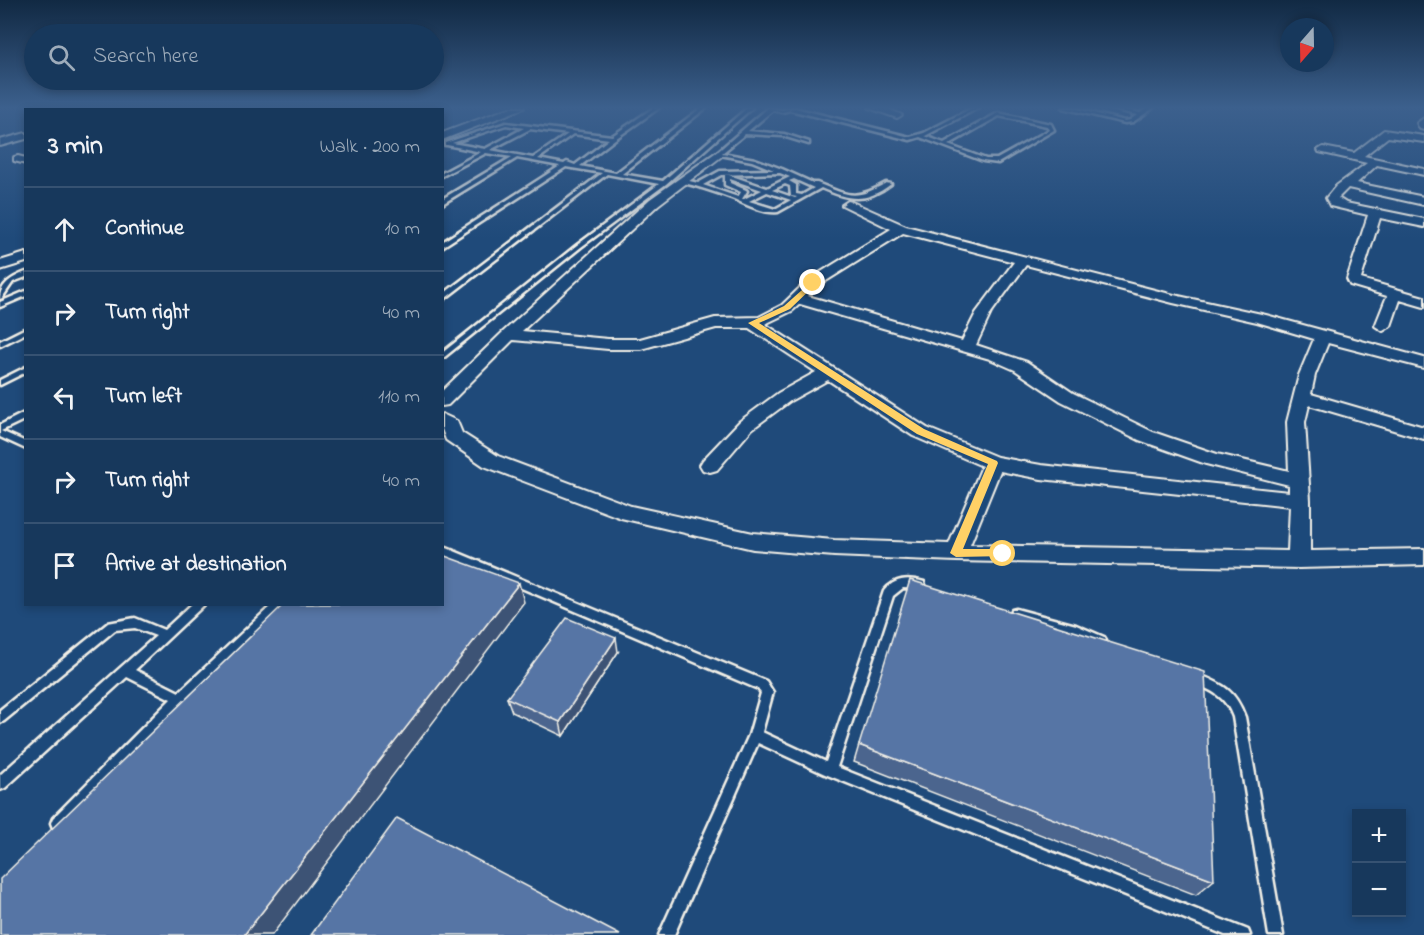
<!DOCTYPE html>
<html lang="en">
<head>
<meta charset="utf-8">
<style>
	body { margin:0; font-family:"Indie Flower",sans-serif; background:#244365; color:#f1f3f6 }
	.controls { position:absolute; right:18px; bottom:18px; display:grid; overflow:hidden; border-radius:0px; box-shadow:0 3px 9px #0003 }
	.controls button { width:54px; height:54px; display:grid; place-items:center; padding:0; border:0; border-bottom:2px solid #365272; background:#17385c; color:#f1f3f6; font:30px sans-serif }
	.compass { position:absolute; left:1280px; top:18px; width:54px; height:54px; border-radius:50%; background:#17385c; box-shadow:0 3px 9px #0003; rotate:200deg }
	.stop { position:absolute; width:18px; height:18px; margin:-14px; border:4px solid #ffd166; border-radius:50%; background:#fff }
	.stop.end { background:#ffd166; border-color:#fff; box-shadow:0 2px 6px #0008 }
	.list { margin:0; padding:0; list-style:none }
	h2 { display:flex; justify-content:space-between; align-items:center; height:78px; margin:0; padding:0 24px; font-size:26px }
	h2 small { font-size:20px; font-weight:400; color:#9eacbb }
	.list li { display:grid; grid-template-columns:39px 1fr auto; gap:18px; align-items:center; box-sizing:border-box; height:84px; padding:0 24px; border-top:2px solid #365272 }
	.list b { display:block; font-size:22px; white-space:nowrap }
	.list em { font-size:20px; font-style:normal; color:#9eacbb }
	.icon { flex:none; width:33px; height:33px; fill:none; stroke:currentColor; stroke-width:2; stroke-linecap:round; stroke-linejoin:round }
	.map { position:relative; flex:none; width:1424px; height:935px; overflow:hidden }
	.search { position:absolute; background:#17385c; box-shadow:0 3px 9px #0003; left:24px; top:24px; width:420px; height:66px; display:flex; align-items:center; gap:15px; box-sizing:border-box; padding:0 21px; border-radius:33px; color:#9eacbb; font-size:22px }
	.panel { position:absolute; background:#17385c; box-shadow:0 3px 9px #0003; left:24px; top:108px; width:420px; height:498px; border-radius:0px }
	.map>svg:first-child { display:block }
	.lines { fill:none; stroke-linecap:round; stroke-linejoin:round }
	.service-casing { stroke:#f4f1e8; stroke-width:5 }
	.minor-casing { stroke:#f4f1e8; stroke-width:4 }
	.service { fill:#1f4a7a; fill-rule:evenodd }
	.minor { fill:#1f4a7a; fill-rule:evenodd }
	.wall { fill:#4b658e; stroke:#f4f1e8; stroke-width:1.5 }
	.shaded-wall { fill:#3d5274; stroke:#f4f1e8; stroke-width:1.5 }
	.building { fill:#5775a5; stroke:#f4f1e8; stroke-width:1.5 }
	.route { fill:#ffd166 }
</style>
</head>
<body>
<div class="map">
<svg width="1424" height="935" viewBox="0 0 1424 935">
	<rect width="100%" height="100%" fill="#1f4a7a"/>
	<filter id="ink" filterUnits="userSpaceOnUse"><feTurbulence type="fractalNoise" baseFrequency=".0167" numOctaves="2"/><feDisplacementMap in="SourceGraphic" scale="12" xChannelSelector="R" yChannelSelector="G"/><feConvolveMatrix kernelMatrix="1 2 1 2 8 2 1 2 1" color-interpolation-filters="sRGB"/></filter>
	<g filter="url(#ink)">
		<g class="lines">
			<defs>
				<g id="service">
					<path d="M653 108H659L615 139 580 166 616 173 701 108H706L622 174 663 181 747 108H752L666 184 581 247 442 359V353L577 245 659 184 607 174 442 301V295L602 173 566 167 442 247V242L560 166 517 158 442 204V199L512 157 486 153 442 176V173L481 152 447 145H445V143L506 123 612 136ZM506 125 524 128 485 149 452 143ZM530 129 568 134 533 158 490 150ZM573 134 609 139 575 165 567 162 564 164 538 159Z"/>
					<path d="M768 108 782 110 795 108 910 137 924 133 972 108H978L925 136 944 143 998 113 1051 124 1054 130 998 163 983 161 920 137 910 140 790 110 782 112 773 110 748 131 784 134 809 142V144L783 136 745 134 722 153 755 159 782 169 813 183H817C849 196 855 201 886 183L891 184C865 204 849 200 821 188L778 212C764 214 745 204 734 199 716 192 698 186 679 182V180L681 179 698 183 720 171 774 170 752 161 715 154ZM999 116 1047 126 1049 130 997 159H986L948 145ZM780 173 790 177 767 188 729 175H725V185L741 192 738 197 703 185 721 175ZM730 179 762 190 744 199H742L747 191 746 190 730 183ZM794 179 814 188 802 195 796 194V185L789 181ZM785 184 790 186 791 196 797 197 795 198 772 190ZM767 192 791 200 775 209 749 201Z"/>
					<polygon points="1063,108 1073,108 1125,121 1130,120 1137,115 1109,108 1119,108 1140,113 1147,108 1153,108 1133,122 1125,123"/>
					<path d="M26 272V277L13 282 2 298 0 299C0 284 13 277 26 272Z"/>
					<polygon points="26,291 26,296 0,307 0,302"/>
					<polygon points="26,328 26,333 0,346 0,341"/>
					<polygon points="26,367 26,372 0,385 0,380"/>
					<polygon points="26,412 26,419 1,431 26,442 26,449 0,437 0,425"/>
					<path d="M442 546 766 681 773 692 762 732 826 762 884 591C895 578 908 577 924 582L925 585 924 588 920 589 903 588 893 596 837 767 1243 928 1248 930 1250 935H1225L825 774 758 743 674 935H659L749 735 761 693 758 689 442 554Z"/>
					<polygon points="192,604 205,604 135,670 179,692 273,604 286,604 184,702 63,828 58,830 53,828 51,823 53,818 171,699 127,677 5,788 0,790 0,775 156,636 135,628 115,630 4,721 0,723 0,710 108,623 135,618 164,630"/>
					<polygon points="1016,609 1076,625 1104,637 1106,640 1104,643 1100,645 1074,634 1012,616 1011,613 1012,610"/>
					<path d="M1197 674C1223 684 1235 690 1245 717L1283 935H1269L1233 717C1226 697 1212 690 1193 683L1191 679 1193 675Z"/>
				</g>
				<g id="minor">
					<polygon points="72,108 84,108 71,110"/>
					<polygon points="509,108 524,108 442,140 442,133"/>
					<polygon points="869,108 886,108 902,115 897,118"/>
					<polygon points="1424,118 1424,130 1420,129 1417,123"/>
					<polygon points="1384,130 1424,136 1424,142 1388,137 1364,156 1424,169 1424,175 1377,165 1357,183 1424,197 1424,205 1348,188 1338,198 1346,203 1424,219 1424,227 1380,218 1361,279 1424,297 1424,307 1400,300 1391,326 1383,331 1375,326 1387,296 1350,285 1347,279 1368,215 1330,206 1326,198 1336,186 1367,163 1319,152 1318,150 1323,147 1354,153"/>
					<polygon points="26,133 26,139 0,146 0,140"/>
					<path d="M718 151 722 152V156L658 205 522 331 608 339H640L715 318 759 317 782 305 808 280 891 229 842 205 848 201 852 202 906 226 1174 295 1266 315 1424 358V368L1328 343 1315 375 1311 394 1424 427V439L1309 405 1305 422 1310 500V551L1424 549V565L1299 568 956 561 834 556 753 549 621 518 484 466 446 440 442 429V414L457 421 462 433 498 456 631 506 753 533 834 540 949 544 982 466 913 436 828 380 790 401 752 429 717 470 710 472 703 470 700 465 703 460 740 421 778 393 816 372 749 328H716L641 349H608L513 340 448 405 442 406V391L503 332 650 199ZM903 233 1014 262 976 313 962 341 808 296 818 286ZM1026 265 1173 303 1257 322 1314 339 1299 375 1287 422 1289 471 1217 454 1153 432 1073 393 1027 362 976 345 991 313ZM800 304 990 359 1015 370 1061 401 1139 440 1206 464 1289 485V492L1041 465 997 457 927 428 765 324 792 311ZM1000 471 1041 479 1290 506 1288 551 970 545Z"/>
					<polygon points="18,156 26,158 26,164 14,161 14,157"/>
					<polygon points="26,253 26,262 0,270 0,261"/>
				</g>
			</defs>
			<use href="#service" class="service-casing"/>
			<use href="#minor" class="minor-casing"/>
			<use href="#service" class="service"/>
			<use href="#minor" class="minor"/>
		</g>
		<g class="wall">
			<polygon points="618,652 563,736 512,712 507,698"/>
			<polygon points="859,745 1214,880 1196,895 854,762"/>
		</g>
		<g class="shaded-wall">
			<polygon points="519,583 524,602 272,935 244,935"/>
			<polygon points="616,638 618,652 563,736 560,722"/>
		</g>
		<g class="building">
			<polygon points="442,555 519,583 244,935 0,935 0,879 284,604 442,604"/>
			<polygon points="910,580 1205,672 1214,880 859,745"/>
			<polygon points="567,618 616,638 560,722 507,698"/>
			<polygon points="397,818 620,935 311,935"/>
		</g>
	</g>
	<linearGradient id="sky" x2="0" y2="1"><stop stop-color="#112943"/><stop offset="0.45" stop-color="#3c608d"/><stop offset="1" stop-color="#3c608d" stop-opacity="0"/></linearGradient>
	<rect width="1424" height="239" fill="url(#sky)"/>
	<polygon class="route" points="811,282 817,283 790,309 759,323 924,429 997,461 998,463 963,549 1003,549 1007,551 1007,556 956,557 950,553 988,464 917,434 748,323 784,306"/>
</svg>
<div class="controls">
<button>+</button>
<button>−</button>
</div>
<svg class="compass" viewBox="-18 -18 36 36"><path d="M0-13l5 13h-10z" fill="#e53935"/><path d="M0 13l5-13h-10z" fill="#9eacbb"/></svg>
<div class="stop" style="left:1003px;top:554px"></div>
<div class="stop end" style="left:813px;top:283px"></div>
<div class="search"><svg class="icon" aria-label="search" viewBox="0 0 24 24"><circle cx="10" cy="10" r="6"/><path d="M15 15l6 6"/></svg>Search here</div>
<section class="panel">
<h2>3 min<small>Walk · 200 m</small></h2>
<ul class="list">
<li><svg class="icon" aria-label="ahead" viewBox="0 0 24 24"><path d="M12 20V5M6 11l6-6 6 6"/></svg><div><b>Continue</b></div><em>10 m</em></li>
<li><svg class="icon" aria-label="right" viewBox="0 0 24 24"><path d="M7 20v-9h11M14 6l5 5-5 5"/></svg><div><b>Turn right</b></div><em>40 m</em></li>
<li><svg class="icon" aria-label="left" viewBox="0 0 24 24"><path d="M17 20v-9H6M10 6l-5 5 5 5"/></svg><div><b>Turn left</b></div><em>110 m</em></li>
<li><svg class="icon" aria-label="right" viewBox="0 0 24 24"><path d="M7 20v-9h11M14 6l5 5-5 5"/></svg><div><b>Turn right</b></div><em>40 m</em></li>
<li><svg class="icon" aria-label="arrive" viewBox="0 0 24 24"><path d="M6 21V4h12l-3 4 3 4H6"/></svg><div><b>Arrive at destination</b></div></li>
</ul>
</section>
</div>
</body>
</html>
